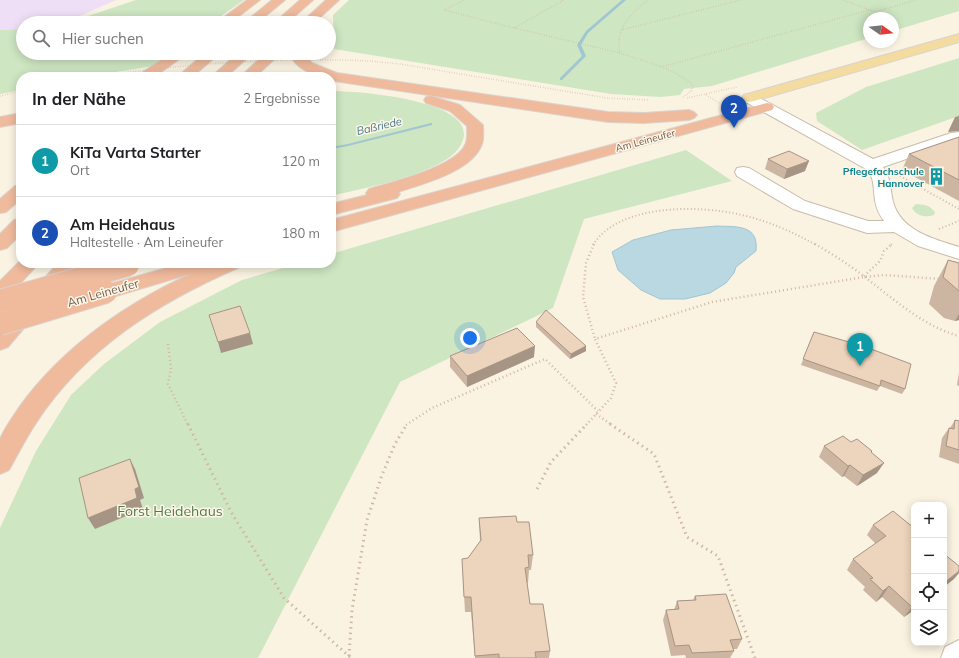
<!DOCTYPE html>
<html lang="de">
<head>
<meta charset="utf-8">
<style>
	body { margin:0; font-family:Mulish,sans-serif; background:#f2f2f2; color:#202124 }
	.controls { position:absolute; right:12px; bottom:12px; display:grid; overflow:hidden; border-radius:8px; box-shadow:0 2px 10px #0003 }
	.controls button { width:36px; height:36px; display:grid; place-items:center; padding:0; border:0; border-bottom:1px solid #e0e0e0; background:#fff; color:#202124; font:20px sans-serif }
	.compass { position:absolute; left:863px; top:12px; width:36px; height:36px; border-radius:50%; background:#fff; box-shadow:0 2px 10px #0003; rotate:104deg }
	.you { position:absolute; left:470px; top:338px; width:14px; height:14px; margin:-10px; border:3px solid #fff; border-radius:50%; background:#1a73e8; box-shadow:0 0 0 6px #1a73e833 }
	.badge { display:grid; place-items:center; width:26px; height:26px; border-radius:50%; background:#db7b50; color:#fff; font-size:13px; font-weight:700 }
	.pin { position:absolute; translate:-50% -33px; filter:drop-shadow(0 1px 2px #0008) }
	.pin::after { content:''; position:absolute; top:21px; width:14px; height:12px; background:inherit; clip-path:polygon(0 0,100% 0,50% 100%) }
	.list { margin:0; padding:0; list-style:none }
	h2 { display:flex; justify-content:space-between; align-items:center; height:52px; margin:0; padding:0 16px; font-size:17px }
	h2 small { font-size:13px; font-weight:400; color:#757577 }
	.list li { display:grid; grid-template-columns:26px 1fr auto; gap:12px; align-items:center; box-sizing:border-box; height:72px; padding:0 16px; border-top:1px solid #e0e0e0 }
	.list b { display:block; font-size:15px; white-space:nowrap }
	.list p { margin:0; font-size:13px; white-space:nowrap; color:#757577 }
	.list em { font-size:13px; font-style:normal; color:#757577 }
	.icon { flex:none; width:22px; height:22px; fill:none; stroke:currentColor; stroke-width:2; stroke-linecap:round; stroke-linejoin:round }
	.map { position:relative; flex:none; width:959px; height:658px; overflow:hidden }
	.search { position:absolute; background:#fff; box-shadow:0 2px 10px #0003; left:16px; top:16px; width:320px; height:44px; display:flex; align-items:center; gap:10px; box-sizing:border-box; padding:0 14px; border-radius:22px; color:#757577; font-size:15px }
	.panel { position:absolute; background:#fff; box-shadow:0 2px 10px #0003; left:16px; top:72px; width:320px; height:196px; border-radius:16px }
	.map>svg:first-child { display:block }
	.education { fill:#efdff6 }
	.green { fill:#cee6c2 }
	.water { fill:#b9d8e1; stroke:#a0c6d2 }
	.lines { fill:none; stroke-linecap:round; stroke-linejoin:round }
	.stream { fill:#a0c6d2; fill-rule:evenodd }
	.minor-casing { stroke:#c9bbaa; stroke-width:2 }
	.major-casing { stroke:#dad4d0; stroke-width:2 }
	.highway-casing { stroke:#dad4d0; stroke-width:2 }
	.path-far3 { stroke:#d1b7a0; stroke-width:1.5; stroke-dasharray:0.5 2; stroke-linecap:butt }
	.path-far2 { stroke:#d1b7a0; stroke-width:2; stroke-dasharray:1 2.5; stroke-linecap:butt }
	.path-far1 { stroke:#d1b7a0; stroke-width:2.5; stroke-dasharray:1 3; stroke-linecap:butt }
	.path { stroke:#d1b7a0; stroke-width:3; stroke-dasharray:1.5 4; stroke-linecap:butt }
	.minor { fill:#fff; fill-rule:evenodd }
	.major { fill:#f4db9f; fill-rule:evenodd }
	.highway { fill:#f0ba9d; fill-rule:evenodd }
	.highway-bridge-casing { stroke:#dad4d0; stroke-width:24; stroke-linecap:butt }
	.path-bridge { stroke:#d1b7a0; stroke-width:1.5; stroke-dasharray:0.5 2; stroke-linecap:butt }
	.highway-bridge { stroke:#f0ba9d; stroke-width:22 }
	.wall { fill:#ccb6a2 }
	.shaded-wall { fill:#a69484 }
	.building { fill:#edd4bc; stroke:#a69484 }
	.labels { text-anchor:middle; stroke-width:3; stroke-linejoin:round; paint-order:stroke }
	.far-street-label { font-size:10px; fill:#6f5b4b; stroke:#fdf7e8 }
	.far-culture-label { font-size:10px; font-weight:bold; fill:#0d838f; stroke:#fdf7e8; text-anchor:end }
	.far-water-label { font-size:11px; font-style:italic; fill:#4a7888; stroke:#fdf7e8 }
	.street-label { font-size:12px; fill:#6f5b4b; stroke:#fdf7e8 }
	.near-park-label { font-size:14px; fill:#527a47; stroke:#fdf7e8 }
</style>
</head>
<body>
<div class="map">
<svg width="959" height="658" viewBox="0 0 959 658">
	<rect width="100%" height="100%" fill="#faf3e2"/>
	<polygon class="education" points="0,0 116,0 64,23 23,23 23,29 0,30"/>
	<g class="green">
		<polygon points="136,0 244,0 214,21 207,21 204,23 67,23"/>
		<polygon points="349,0 959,0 959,11 893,31 893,18 869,18 869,38 712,86 684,89 680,95 661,97 611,94 334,49 333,15"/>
		<polygon points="23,29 23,53 171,53 154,66 83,77 21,77 21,90 0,94 0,30"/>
		<polygon points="959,58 959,116 862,150 817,121 816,113 866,87"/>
		<path d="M331 91C357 91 466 99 464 135 463 145 455 154 447 159 416 179 367 187 331 196Z"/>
		<polygon points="686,150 732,181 584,219 553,308 400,382 258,658 0,658 0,528 36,451 71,395 104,364 160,322 242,280 300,263 331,263 331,254"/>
		<path d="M916 204 925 205 930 207 935 212 934 215C926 218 916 216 912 208Z"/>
	</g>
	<path class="water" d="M717 226C736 227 759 224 756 251L736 267 734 273 726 283 710 293 685 299H660L641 290 618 270 612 252 633 240 671 230Z"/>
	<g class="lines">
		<g class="stream">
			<polygon points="622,0 626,0 588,33 581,45 586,56 562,80 560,80 560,78 582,56 577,45 586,31"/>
			<polygon points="431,123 432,123 432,125 348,146 331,149 331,147 348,144"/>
		</g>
		<defs>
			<g id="minor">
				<path d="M749 94 754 95 873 159 951 133 959 132V141L883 167C891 178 890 189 893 202 901 231 934 239 959 247V259L918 246 894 232 867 233 793 209 737 176 735 172 737 168 743 167 749 168 805 201 868 221H884C879 214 876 208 875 200 873 188 875 177 866 169L744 101 742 98 744 95Z"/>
				<polygon points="959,640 959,658 941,658 945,647"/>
			</g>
			<polygon id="major" points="959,34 959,42 754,101 749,102 744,101 742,98 744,95"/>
			<g id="highway">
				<polygon points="247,0 260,0 230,23 216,23"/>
				<polygon points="272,0 285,0 257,23 244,23"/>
				<polygon points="300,0 313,0 287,23 274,23"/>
				<polygon points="326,0 339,0 314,23 301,23"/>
				<polygon points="172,53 188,53 154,77 138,77 140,74"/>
				<polygon points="205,53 220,53 192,77 177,77"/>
				<polygon points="238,53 253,53 226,77 211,77"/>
				<polygon points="266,53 281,53 255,77 240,77"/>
				<path d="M290 53H304L312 63 337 73 608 112 644 113 689 110 694 112 697 115 694 118 689 120 644 123 608 122 334 81 331 80V77C316 77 294 69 290 53Z"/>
				<path d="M431 96 460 105 483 125C483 131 484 138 482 144 473 171 423 184 398 192L400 194 397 198 331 215V204L367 195 366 193 369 189C392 182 455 167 465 145 468 139 467 132 467 126L450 111 426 103 424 100 426 97Z"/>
				<polygon points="767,103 772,104 774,107 772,110 331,232 331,220"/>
				<polygon points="21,113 21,123 0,127 0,117"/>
				<polygon points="21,185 21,199 6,212 0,213 0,199 15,186"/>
				<polygon points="21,218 21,234 7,248 0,250 0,234 14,220"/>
				<polygon points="21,260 21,263 39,263 7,298 0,300 0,281"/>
				<polygon points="58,263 79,263 8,347 0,350 0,328"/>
				<path d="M184 263H208V266L216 263H243L240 267C159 302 85 348 36 423 26 438 18 454 9 470L0 474C0 463 0 450 0 440 2 431 15 414 20 406 64 346 124 305 190 274L106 299 99 297 96 292 99 287Z"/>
			</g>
		</defs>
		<use href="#minor" class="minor-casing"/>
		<use href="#major" class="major-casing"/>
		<use href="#highway" class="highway-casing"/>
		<g class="path-far3">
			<polyline points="464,0 444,10 514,28 564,0"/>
			<path d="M648 0C631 13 614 30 620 53 645 62 672 67 693 85L691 91 682 98"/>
			<polyline points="843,0 875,12 916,0"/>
			<polyline points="515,28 620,53"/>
			<polyline points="621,30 741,0"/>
			<polyline points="370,61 400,64 607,98 648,100"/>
			<polyline points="661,67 869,10"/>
			<polyline points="706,95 721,104"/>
			<polyline points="0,96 21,91"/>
			<polyline points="687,98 737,87"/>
		</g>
		<g class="path-far2">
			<polyline points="900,176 959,209"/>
			<polyline points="918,186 926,183"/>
			<polyline points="939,229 959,221"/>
			<path d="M593 245C619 203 700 205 742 215 768 221 793 232 816 245"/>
			<polyline points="891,245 893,243"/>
		</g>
		<g class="path-far1">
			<polyline points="594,244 586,263 583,297 595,339"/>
			<path d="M815 244C832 254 850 265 866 278 895 300 923 326 959 336"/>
			<polyline points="864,276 880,261 884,251 892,244"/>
			<polyline points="168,344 171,369 168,384 188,425"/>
			<polyline points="596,414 612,425"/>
			<polyline points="406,425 432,408 545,359 598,411"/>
			<polyline points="586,425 611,398 616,383 595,339 712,302 864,277 884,275 941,279"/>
		</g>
		<g class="path">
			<polyline points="188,424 231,512 284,598 351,658"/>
			<polyline points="610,424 654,454 687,537 718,556 755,658"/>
			<polyline points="537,489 551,462 587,424"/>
			<polyline points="349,656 352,610 367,520 382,475 395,444 407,424"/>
		</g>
		<use href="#minor" class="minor"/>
		<use href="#major" class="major"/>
		<use href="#highway" class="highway"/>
		<defs>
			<g id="highway-bridge">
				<polyline points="0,301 128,265"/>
				<polyline points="0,324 106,292"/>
			</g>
		</defs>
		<use href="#highway-bridge" class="highway-bridge-casing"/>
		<path class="path-bridge" d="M96 77C187 63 278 57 370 61"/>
		<use href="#highway-bridge" class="highway-bridge"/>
	</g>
	<g class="wall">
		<polygon points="959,137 959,201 902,170 909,154"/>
		<polygon points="768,159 805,171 784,179 765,169"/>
		<polygon points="948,260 959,263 959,320 955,321 944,318 929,304 934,286"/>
		<polygon points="536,322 586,346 586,351 570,359 536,327"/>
		<polygon points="814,332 905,389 902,394 880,386 877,391 801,365"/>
		<polygon points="450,356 534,357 467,387 450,367"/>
		<polygon points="959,372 959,386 957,385"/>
		<polygon points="955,420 959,421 959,464 939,457 942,438 949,428 950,428"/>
		<polygon points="851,442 872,451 871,452 877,473 857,486 844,476 842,477 819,457 824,446"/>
		<polygon points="893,511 914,610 904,617 882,597 876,602 863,590 865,587 847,570 853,559 876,544 867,535 873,525"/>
		<polygon points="479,518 517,522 533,555 531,570 529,570 528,583 527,583 530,604 550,651 549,658 475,658 471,612 465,612 462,559 468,558 480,542"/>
		<polygon points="695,596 742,639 737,649 733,649 734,651 730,658 686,658 685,655 671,656 663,620 666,610 674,610 677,601 693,600"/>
	</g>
	<g class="shaded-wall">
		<polygon points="959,116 959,131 948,132 955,117"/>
		<polygon points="809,161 805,171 784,179 787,169"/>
		<polygon points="959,314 959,320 955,321"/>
		<polygon points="250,333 253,344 221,353 218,342"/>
		<polygon points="535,346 534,357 467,387 467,376"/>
		<polygon points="586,346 586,351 570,359 571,354"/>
		<polygon points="130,459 135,469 144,498 140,500 143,509 95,529 88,518 135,489"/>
		<polygon points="884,463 877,473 857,486 863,475"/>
		<polygon points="850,465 844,476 842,477 848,466"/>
		<polygon points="959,571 959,573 954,579 944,587 944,583"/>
		<polygon points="889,586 882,597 876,602 883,591"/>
		<polygon points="914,606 914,610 904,617 912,607"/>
	</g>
	<g class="building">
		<polygon points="959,137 959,180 909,154"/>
		<polygon points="789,151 809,161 787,169 768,159"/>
		<polygon points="948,260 959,263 959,291 943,277"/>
		<polygon points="240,306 250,333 218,342 209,315"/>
		<polygon points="546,310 586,346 571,354 536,322"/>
		<polygon points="517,328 535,346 467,376 450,356"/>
		<polygon points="814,332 863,346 911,364 905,389 881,380 880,386 803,359"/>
		<polygon points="955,420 959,421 959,450 946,446 949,428 954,429"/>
		<polygon points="843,436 851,442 857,439 872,451 871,452 884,463 863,475 850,465 848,466 824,446"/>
		<polygon points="130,459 139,487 135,489 137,498 88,518 79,478"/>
		<polygon points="893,511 914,528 914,606 912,607 889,586 883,591 870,579 873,578 853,559 886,536 873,525"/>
		<polygon points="516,516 517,522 529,522 533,555 528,555 529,567 525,568 530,604 543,604 550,651 535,652 536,658 499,658 499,654 475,656 471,597 464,597 462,559 468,558 481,540 479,518"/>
		<polygon points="944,554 959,566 959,571 944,583"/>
		<polygon points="726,594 742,639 730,640 734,651 692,653 689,645 675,646 666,610 679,609 677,601 696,600 695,596"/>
	</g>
	<defs>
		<symbol id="building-bare" viewBox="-9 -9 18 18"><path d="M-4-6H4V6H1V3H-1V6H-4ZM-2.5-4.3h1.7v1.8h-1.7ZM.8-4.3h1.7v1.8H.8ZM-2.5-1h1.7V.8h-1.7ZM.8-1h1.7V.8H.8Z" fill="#0f9aa8" stroke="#fdf7e8" stroke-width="2.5" paint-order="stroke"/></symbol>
	</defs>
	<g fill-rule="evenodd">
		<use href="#building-bare" x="924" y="164" width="25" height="25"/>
	</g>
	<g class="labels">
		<g class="far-street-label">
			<text transform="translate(645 140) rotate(-15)" y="4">Am Leineufer</text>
		</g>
		<g class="far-culture-label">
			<text x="924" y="175">Pflegefachschule<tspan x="924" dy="12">Hannover</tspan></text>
		</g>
		<g class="far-water-label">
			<text transform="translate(379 126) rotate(-13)" y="4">Baßriede</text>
		</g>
		<g class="street-label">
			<text transform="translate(103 293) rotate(-16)" y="4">Am Leineufer</text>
		</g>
		<g class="near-park-label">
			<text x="170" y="516">Forst Heidehaus</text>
		</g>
	</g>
</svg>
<div class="controls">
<button>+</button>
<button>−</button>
<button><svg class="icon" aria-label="locate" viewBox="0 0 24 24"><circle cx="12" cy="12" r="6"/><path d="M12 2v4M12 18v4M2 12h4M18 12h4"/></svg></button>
<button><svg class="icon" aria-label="layers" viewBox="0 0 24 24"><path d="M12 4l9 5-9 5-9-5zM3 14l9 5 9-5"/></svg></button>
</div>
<svg class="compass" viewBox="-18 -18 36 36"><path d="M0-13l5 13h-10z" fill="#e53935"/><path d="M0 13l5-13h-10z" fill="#757577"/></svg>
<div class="you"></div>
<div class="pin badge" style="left:860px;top:366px;background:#0f9aa8">1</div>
<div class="pin badge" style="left:734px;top:128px;background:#1a4fb4">2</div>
<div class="search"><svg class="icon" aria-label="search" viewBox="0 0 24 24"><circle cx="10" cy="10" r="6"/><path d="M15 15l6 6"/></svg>Hier suchen</div>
<section class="panel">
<h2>In der Nähe<small>2 Ergebnisse</small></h2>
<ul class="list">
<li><span class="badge" style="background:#0f9aa8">1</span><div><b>KiTa Varta Starter</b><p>Ort</p></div><em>120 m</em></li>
<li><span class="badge" style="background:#1a4fb4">2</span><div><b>Am Heidehaus</b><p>Haltestelle · Am Leineufer</p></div><em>180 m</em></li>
</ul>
</section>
</div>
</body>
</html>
